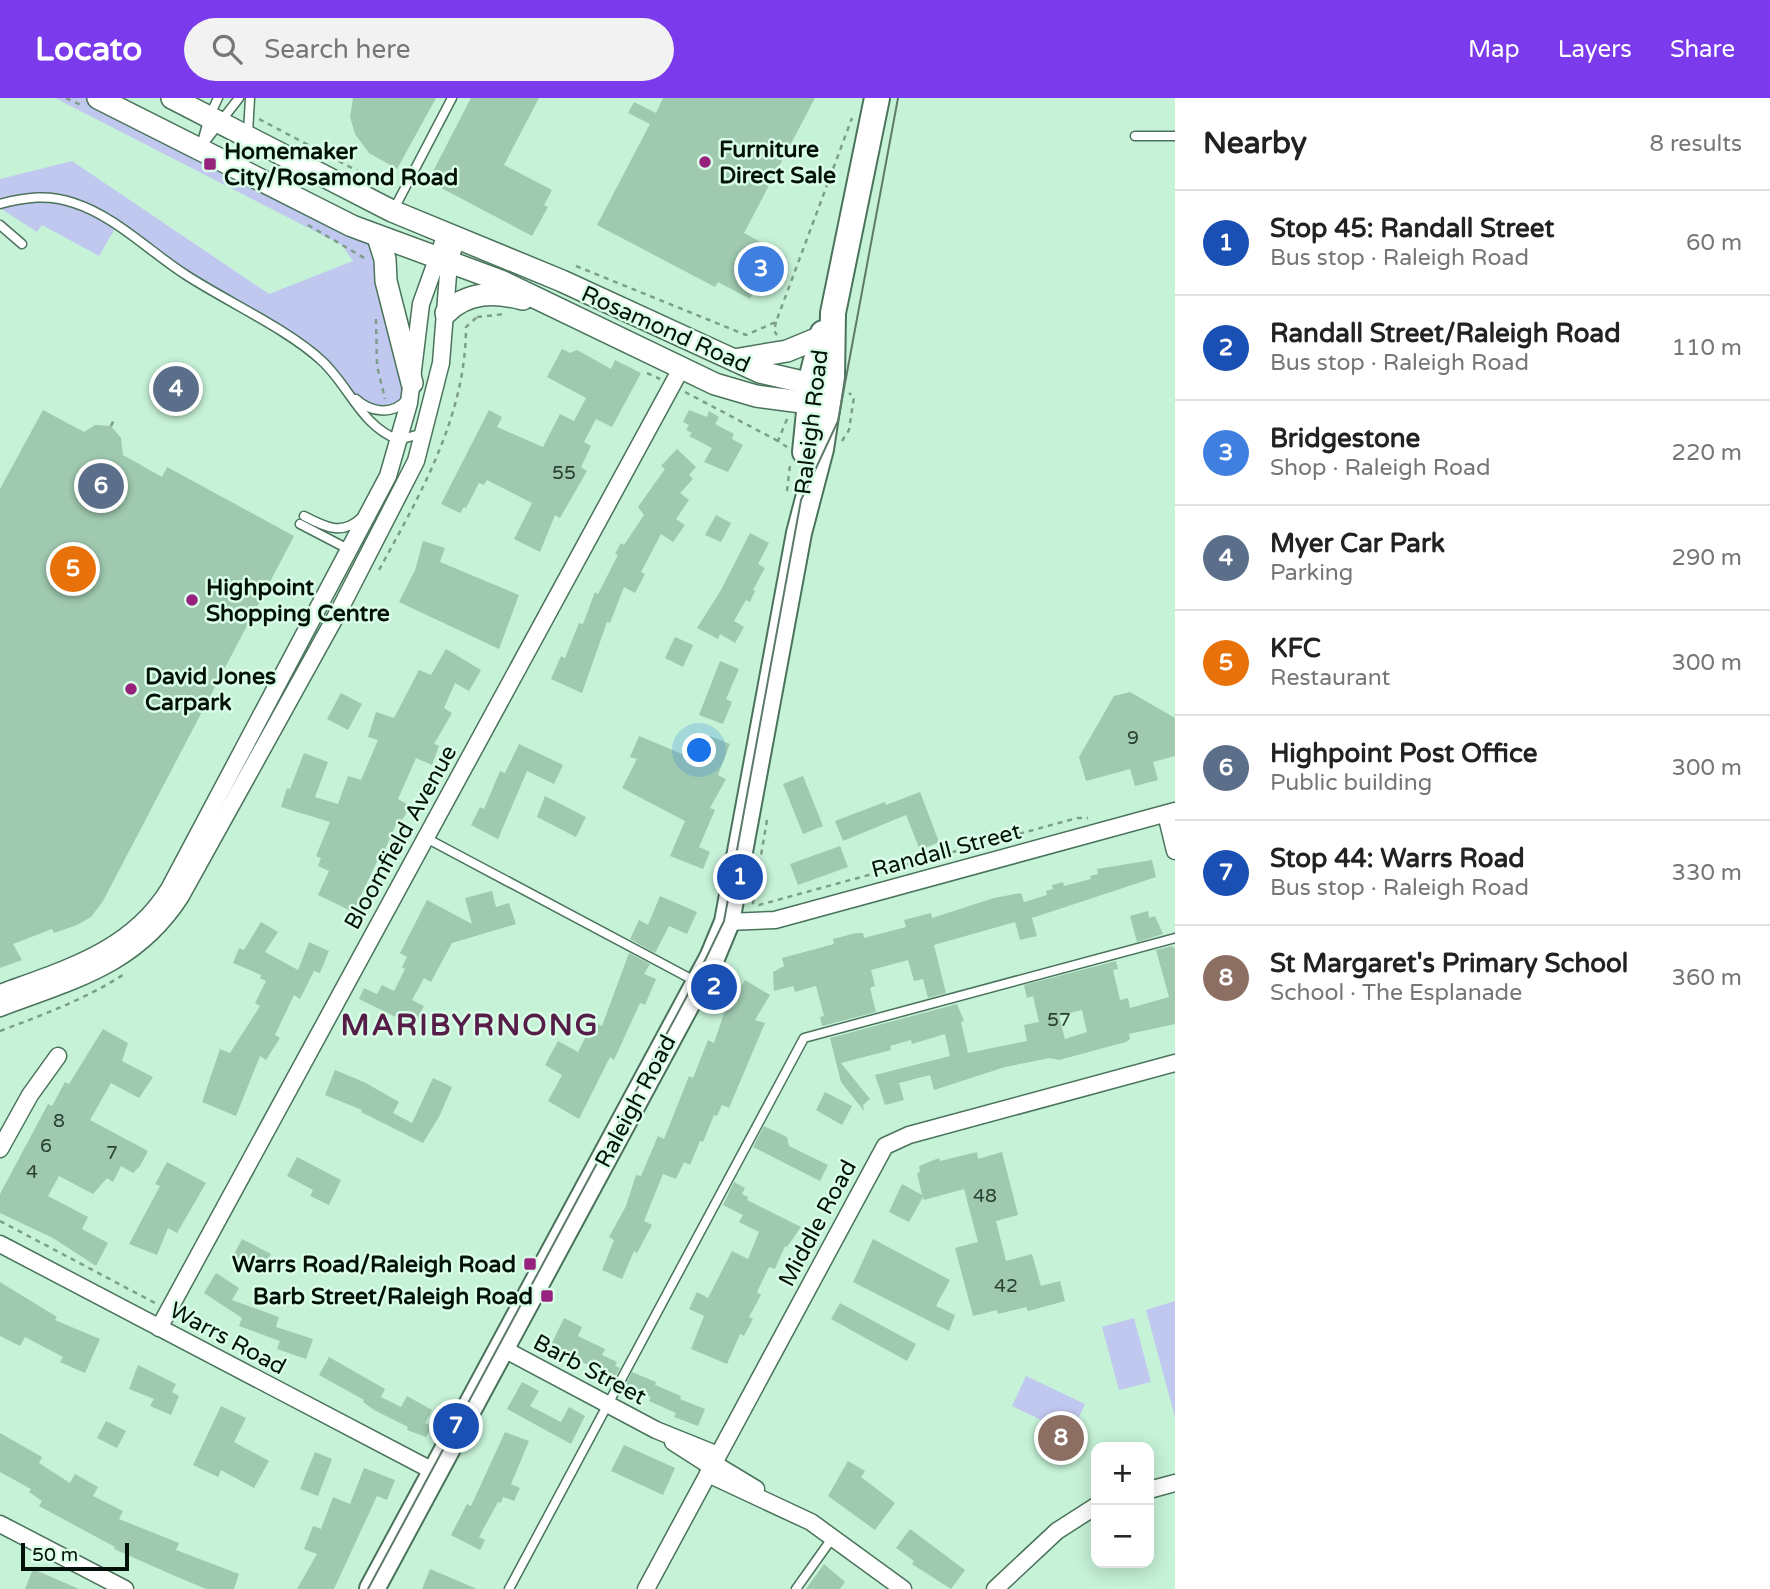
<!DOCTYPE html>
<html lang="en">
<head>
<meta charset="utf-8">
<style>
	body { margin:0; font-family:"Varela Round",sans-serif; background:#f2f2f2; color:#222 }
	.controls { position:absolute; right:21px; bottom:21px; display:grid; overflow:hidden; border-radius:14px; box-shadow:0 4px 18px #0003 }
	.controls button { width:63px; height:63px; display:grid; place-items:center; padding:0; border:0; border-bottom:2px solid #e0e0e0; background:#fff; color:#222; font:35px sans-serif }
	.scale { position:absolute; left:21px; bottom:18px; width:108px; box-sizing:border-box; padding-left:7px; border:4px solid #031209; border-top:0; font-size:19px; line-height:24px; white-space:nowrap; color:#031209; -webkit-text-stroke:5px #dafde7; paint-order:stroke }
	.you { position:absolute; left:700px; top:653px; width:24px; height:24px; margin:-18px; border:5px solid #fff; border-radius:50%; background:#1a73e8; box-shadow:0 0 0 10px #1a73e833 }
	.badge { display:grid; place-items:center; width:46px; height:46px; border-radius:50%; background:#7c3aed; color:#fff; font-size:23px; font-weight:700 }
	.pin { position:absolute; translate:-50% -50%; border:4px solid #fff; box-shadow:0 2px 7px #0006 }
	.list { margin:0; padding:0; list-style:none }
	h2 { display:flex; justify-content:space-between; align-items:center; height:91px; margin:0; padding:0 28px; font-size:30px }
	h2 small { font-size:23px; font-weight:400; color:#767676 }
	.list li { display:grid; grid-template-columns:46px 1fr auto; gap:21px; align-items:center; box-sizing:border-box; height:105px; padding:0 28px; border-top:2px solid #e0e0e0 }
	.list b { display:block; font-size:26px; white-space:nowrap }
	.list p { margin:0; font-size:23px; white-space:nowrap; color:#767676 }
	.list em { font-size:23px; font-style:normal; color:#767676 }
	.icon { flex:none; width:38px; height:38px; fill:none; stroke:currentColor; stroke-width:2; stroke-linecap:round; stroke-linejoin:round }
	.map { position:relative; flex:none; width:1175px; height:1491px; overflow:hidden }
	header { display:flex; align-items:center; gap:42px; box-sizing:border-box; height:98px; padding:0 35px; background:#7c3aed; color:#fff }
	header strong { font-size:33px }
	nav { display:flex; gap:38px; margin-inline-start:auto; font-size:24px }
	.search { width:490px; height:63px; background:#f2f2f2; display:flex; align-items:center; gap:18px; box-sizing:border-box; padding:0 24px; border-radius:38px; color:#767676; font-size:26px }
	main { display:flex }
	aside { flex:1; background:#fff }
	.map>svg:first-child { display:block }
	.green { fill:#c1c8f0 }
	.building { fill:#9fcab0; fill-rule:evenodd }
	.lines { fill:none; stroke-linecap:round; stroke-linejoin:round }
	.lane-casing { stroke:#4a735b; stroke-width:11 }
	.street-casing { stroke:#4a735b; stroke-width:19 }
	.secondary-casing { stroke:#4a735b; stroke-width:24 }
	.primary-casing { stroke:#4a735b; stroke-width:28 }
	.path { stroke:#7d9e8a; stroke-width:2.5; stroke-dasharray:5 5; stroke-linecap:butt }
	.lane { stroke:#fff; stroke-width:8 }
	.street { stroke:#fff; stroke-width:16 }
	.secondary { stroke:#fff; stroke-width:21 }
	.primary { stroke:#fff; stroke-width:24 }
	.tram { stroke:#5e7a69; stroke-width:2 }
	.poi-dot { fill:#97227e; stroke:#dafde7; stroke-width:2.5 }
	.labels { text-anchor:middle; stroke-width:5; stroke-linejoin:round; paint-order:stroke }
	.number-label { font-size:19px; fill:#2a4033 }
	.poi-label { font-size:23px; font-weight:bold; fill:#031209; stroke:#dafde7; text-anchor:start }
	.street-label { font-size:23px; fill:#031209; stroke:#dafde7 }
	.district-label { font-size:30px; font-weight:bold; letter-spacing:2px; fill:#551d48; stroke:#dafde7 }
</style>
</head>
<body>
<header>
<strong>Locato</strong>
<div class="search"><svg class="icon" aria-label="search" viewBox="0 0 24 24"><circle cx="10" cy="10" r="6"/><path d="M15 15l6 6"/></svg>Search here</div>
<nav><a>Map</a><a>Layers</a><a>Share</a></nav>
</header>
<main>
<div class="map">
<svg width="1175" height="1491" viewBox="0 0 1175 1491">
	<rect width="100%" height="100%" fill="#c6f2d7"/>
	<g class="green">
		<polygon points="55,0 98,0 378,139 405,302 385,313 358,304 322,263 116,129 99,158 42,127 37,134 0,110 0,81 72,63 269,196 353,163 342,147"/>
		<polygon points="1175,1203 1175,1319 1146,1212"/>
		<polygon points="1134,1220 1151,1284 1119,1292 1102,1229"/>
		<polygon points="1026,1278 1085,1306 1071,1336 1012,1308"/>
	</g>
	<g class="building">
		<polygon points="353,0 436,0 397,71 369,55 355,36 350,19"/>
		<polygon points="471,0 539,0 504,67 552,92 544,107 548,109 532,138 428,83"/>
		<polygon points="663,0 815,0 744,135 786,158 775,179 764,173 750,201 718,184 715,189 597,127 650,26 628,15 634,4 656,15"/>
		<polygon points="562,251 570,255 577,252 611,271 615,262 641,275 612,329 596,321 584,344 591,348 581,369 587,373 560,420 555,417 540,454 514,441 532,405 487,382 484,387 479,385 466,410 464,409 460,415 441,406 489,312 502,319 497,329 543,349 560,316 574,323 586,300 547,279"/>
		<polygon points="43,312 84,334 95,327 111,328 121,340 123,357 162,379 167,369 294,438 103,803 91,819 77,827 54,835 52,831 13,846 22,862 0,870 0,391"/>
		<polygon points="689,312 707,319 709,313 719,319 715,326 734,336 732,341 743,347 728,374 704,364 712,350 689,338 692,335 686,332 689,327 683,324"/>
		<polygon points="677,351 696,369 689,377 693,381 680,395 689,402 676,421 685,427 673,444 661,436 641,474 645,476 635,495 624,489 610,525 607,524 582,595 551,581 561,558 565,560 579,525 583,526 595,494 598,496 618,457 615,456 621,445 624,447 644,417 638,409 665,371 661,368"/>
		<polygon points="716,417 731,425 721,444 705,437"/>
		<polygon points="750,435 769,445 758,466 765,470 753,492 755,493 750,504 746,502 734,523 744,529 735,545 720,536 718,541 697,530 721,492"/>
		<polygon points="423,443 445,450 440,464 519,497 499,551 399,504 415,472"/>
		<polygon points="675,539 693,547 683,569 665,560"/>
		<polygon points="446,551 481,572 469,593 455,585 444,610 452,615 434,646 439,648 432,667 416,660 398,701 410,708 399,728 396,726 384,754 382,753 353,814 318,797 329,773 318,768 321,760 316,758 330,724 281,709 287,690 290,691 304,655 328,664 315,699 338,706 348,678 361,682 378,642 368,639 376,614 394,620 419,572 431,577"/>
		<polygon points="720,563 739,571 726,601 732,604 723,626 699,617"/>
		<polygon points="1130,594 1175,620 1175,658 1153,664 1158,682 1135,688 1130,671 1086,683 1079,659 1114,598"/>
		<polygon points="341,595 362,606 348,632 327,621"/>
		<polygon points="639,638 687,658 694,642 706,647 710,638 730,646 718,677 726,681 710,710 715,712 699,749 710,754 703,771 670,758 685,723 622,690 637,661 630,659"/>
		<polygon points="519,646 563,667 554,686 527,673 498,741 471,727 480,709 484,711 500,673 505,675"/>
		<polygon points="803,678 823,728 803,736 783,686"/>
		<polygon points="920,694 939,744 920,752 906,717 843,743 835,723 885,704 886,707"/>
		<polygon points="545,698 586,719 576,739 537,719"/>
		<polygon points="840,748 848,769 798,787 790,766"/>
		<polygon points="1152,762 1156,779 1032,820 1037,838 1020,842 1015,824 934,847 946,895 928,900 923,881 914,883 908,862 871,872 875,888 870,890 876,914 822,928 820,919 824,918 816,888 795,894 793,888 774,893 773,874 784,868 782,860 834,846 833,841 856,835 863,835 864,840 906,829 904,822 931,815 932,820 994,800 1021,795 1024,804 1047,797 1046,793 1053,791 1052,787 1063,784 1064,788 1091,781 1090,778 1098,776 1097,771"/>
		<polygon points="492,793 496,809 509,805 516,826 452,845 431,884 424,880 412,902 424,908 414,928 359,901 364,890 377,896 382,887 394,893 405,871 402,869 407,859 400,855 427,802 472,826 465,800"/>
		<polygon points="660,798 697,814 687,836 669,828 655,855 630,841 639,822 648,827"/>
		<polygon points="1148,813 1149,820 1155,818 1163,836 1137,844 1130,818"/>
		<polygon points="261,824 278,834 265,854 298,872 309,844 329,853 320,875 314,873 300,901 294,897 275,937 280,940 266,962 260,958 236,1018 202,1004 220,951 230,955 260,908 255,905 266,883 260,880 261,877 233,865 239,850 244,852"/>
		<path d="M1172 848 1175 851V926L1129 936 1130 941 1126 944 1059 962 1050 960 1005 969 934 992 930 977 899 985 904 1002 885 1007 875 977 950 958 945 936 912 946 911 942 890 948 891 952 841 965 870 1001 863 1007 864 1013 841 984 830 940 957 906 964 923 961 924 968 955 1027 943 1024 927 1039 924 1033 898 1027 900 1024 887 1116 863 1118 871 1113 872 1120 902 1128 900 1130 910 1169 899 1156 852ZM1082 912 1087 934 1065 941 1059 918Z"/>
		<polygon points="629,855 650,866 644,876 656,881 645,907 640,905 614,962 610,959 579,1021 548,1003 562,977 545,967 558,943 578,954 593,924 602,928"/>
		<polygon points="745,882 770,897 755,922 765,925 729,1010 722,1007 717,1018 714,1017 703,1044 700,1043 690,1067 684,1064 676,1081 663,1076 644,1123 652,1127 637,1155 634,1153 622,1181 602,1172 614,1142 609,1139 626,1108 636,1077 641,1078 658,1038 664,1041 689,978 693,980 708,942 714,945 724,915"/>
		<polygon points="103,931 128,945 122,963 153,979 139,1000 111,985 90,1022 148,1053 140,1068 133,1075 121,1068 113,1084 107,1080 93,1096 59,1078 48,1098 88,1119 82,1131 108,1145 96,1168 53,1140 0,1115 0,1096 48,1006 52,1008 65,984 69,986"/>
		<polygon points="335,972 364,984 399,1004 393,1015 412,1025 433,980 452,989 440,1017 423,1045 361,1014 362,1012 325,997"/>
		<polygon points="825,994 852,1008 842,1027 816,1012"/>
		<polygon points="764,1028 787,1039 789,1048 828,1067 820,1083 753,1049"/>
		<polygon points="977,1054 978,1061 1002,1054 1018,1117 996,1123 1006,1163 1032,1156 1041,1188 1060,1183 1065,1203 1028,1213 1026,1209 998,1216 997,1212 973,1218 955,1150 978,1144 964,1091 924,1102 923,1099 909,1124 889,1114 902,1086 922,1097 917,1075 920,1074 919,1068 939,1060 940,1063"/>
		<polygon points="297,1059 341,1082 329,1107 310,1098 313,1092 287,1078"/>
		<polygon points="167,1064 206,1085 177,1135 168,1130 157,1157 129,1146 160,1088 155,1086"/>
		<polygon points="734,1084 745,1090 742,1096 748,1099 747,1102 801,1129 787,1149 785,1148 775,1171 769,1169 757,1194 761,1197 749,1219 753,1221 744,1238 740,1236 727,1266 691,1251 704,1218 689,1211 697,1194 708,1200 732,1153 748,1161 759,1134 739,1124 743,1117 723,1107"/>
		<polygon points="242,1141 271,1156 260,1177 231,1162"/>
		<polygon points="873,1141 950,1182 936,1208 955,1217 949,1233 853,1184"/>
		<polygon points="216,1175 239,1190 232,1202 279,1219 276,1229 313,1241 306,1261 277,1251 280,1243 239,1228 242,1220 204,1195"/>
		<polygon points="0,1184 57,1219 55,1222 100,1241 85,1275 60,1264 63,1259 25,1239 20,1248 0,1238"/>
		<polygon points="840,1205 916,1246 907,1263 831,1221"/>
		<polygon points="564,1220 582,1229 578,1238 605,1251 602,1257 617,1264 615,1268 620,1270 614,1281 551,1247"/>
		<polygon points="329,1259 385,1291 381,1299 401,1309 407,1298 432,1312 425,1325 432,1328 426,1339 407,1332 408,1329 374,1312 363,1304 364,1302 319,1277"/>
		<polygon points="138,1267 176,1286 172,1294 179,1298 171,1317 150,1308 154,1301 129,1291"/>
		<polygon points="632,1274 656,1284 655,1287 681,1298 680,1301 705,1311 698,1328 674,1319 676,1315 649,1303 651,1299 628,1290 626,1286"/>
		<polygon points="522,1284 539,1293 530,1308 561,1324 569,1309 585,1318 571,1346 507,1311"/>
		<polygon points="221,1308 246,1320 234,1344 269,1363 254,1390 221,1372 218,1379 193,1367"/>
		<polygon points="106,1323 126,1333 117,1350 97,1340"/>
		<polygon points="505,1334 529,1343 511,1386 520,1390 514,1403 503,1399 501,1405 498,1404 479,1439 485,1442 480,1452 451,1437 467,1406 471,1408"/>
		<polygon points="0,1335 42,1359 39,1365 70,1385 75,1376 98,1389 93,1398 123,1413 119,1421 179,1445 176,1452 239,1476 234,1491 206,1491 175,1478 114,1451 115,1449 39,1408 42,1403 29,1394 31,1391 0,1374"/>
		<polygon points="624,1347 675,1370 663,1397 611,1373"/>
		<polygon points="315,1354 332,1361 318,1398 300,1391"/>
		<polygon points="848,1363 865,1373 861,1379 895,1405 875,1432 828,1398"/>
		<polygon points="364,1370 395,1382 387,1402 377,1398 334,1491 297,1491 317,1456 304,1451 313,1428 321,1431 333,1399 350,1406"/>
		<polygon points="910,1431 965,1472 951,1491 912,1466 914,1463 896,1450"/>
		<polygon points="824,1466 845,1484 840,1491 806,1491"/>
		<polygon points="33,1471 79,1491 25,1491"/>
		<polygon points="430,1471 477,1491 422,1491"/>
	</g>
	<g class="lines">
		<defs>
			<g id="lane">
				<polyline points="248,35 250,0"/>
				<polyline points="1135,38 1175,38"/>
				<polyline points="201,48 209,19 218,0"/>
				<polyline points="200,50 239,0"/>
				<path d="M0 106C25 99 49 96 74 105 115 118 150 154 186 177 226 203 289 232 322 263 350 289 361 328 399 342L423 335"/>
				<polyline points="394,111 452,0"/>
				<polyline points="0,127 22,146"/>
				<path d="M356 301C370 314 392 318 406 302"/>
				<path d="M304 418C325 429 342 438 361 420"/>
				<polyline points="300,426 350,452"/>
				<polyline points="426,740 695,883"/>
				<polyline points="509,1491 804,940 1175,840"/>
				<polyline points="796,1491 833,1439"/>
			</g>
			<g id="street">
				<polyline points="1166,716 1175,753"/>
				<polyline points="727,824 775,822 1175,713"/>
				<path d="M0 895C65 871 131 853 169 791L388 378 409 305 421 206 446 136"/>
				<path d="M0 910C74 882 136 868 181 798L341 509 416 363 441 265 449 164 457 140"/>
				<polyline points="0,1051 30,997 58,958"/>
				<polyline points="0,1146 435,1374"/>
				<polyline points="159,1230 682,269"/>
				<polyline points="502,1250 656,1332 718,1357"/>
				<polyline points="673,1344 712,1369"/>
				<polyline points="713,1365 756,1391"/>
				<polyline points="708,1376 811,1424 903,1491"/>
				<polyline points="1149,1392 1175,1385"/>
				<polyline points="0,1426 125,1491"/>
				<polyline points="646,1491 885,1048 909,1037 1175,965"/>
				<polyline points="995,1491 1057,1433 1096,1408"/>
			</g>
			<g id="secondary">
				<polyline points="98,0 352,128 501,183 715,286 756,298 809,305 826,303"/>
				<polyline points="172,0 392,113 562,183 760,274 803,284 823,299"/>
				<polyline points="378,139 385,161 386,183 412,285"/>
				<path d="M446 215C468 193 495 194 523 201"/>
				<polyline points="734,262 787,253 821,239"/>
			</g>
			<g id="primary">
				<polyline points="805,354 813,274 823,235"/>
				<polyline points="372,1491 712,860 727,824 799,435 821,351 832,279 833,215 877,0"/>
			</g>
		</defs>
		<use href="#lane" class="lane-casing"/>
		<use href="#street" class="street-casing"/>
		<use href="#secondary" class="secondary-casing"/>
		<use href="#primary" class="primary-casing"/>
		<g class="path">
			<polyline points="66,0 83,8"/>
			<polyline points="259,21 386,88"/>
			<polyline points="308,127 366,161"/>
			<polyline points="576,168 746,237 776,224 852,20"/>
			<polyline points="477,219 505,216"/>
			<polyline points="376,221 377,268 385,301"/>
			<polyline points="776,224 774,233 777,237"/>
			<polyline points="647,275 660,281"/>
			<polyline points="685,294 778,343"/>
			<polyline points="787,321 778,343 787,349"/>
			<polyline points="111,328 115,319"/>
			<polyline points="842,343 849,332 854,299 849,295"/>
			<polyline points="787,393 790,367"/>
			<path d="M379 472C420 397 466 318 466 229L477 219 476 215"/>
			<polyline points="767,722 753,805 759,807 1077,720 1088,720"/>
			<path d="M0 933C45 916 86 901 126 875"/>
			<polyline points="0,1123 155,1205"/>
		</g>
		<use href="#lane" class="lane"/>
		<use href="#street" class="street"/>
		<use href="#secondary" class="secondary"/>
		<use href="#primary" class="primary"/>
		<polyline class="tram" points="368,1491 695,883 724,823 801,402 838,323 898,0"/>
	</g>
	<g class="poi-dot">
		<circle cx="705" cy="64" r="7"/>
		<rect x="203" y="59" width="14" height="14" rx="3.5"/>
		<circle cx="192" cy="502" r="7"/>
		<circle cx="131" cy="591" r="7"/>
		<rect x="523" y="1159" width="14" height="14" rx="3.5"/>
		<rect x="540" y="1191" width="14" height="14" rx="3.5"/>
	</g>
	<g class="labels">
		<g class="number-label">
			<text x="564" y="381">55</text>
			<text x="1133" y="646">9</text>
			<text x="1059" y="928">57</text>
			<text x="59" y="1029">8</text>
			<text x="46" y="1054">6</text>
			<text x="112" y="1061">7</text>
			<text x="32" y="1080">4</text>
			<text x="985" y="1104">48</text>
			<text x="1006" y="1194">42</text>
		</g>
		<g class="poi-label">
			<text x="719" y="59">Furniture<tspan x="719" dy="26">Direct Sale</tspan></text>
			<text x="224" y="61">Homemaker<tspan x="224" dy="26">City/Rosamond Road</tspan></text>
			<text x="206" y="497">Highpoint<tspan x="206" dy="26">Shopping Centre</tspan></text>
			<text x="145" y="586">David Jones<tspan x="145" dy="26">Carpark</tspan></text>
			<text x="516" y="1174" text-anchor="end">Warrs Road/Raleigh Road</text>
			<text x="533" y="1206" text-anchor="end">Barb Street/Raleigh Road</text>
		</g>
		<g class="street-label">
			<text transform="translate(666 231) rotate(24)" y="8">Rosamond Road</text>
			<text transform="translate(811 324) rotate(-83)" y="8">Raleigh Road</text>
			<text transform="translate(400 739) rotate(-61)" y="8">Bloomfield Avenue</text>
			<text transform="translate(946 752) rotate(-15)" y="8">Randall Street</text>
			<text transform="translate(635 1003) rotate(-62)" y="8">Raleigh Road</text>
			<text transform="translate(817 1125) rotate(-62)" y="8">Middle Road</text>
			<text transform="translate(228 1240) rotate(28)" y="8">Warrs Road</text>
			<text transform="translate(590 1271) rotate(28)" y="8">Barb Street</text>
		</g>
		<g class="district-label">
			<text x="470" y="937">MARIBYRNONG</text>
		</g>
	</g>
</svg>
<div class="controls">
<button>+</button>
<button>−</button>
</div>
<div class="scale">50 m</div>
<div class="you"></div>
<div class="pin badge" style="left:740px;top:779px;background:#1a4fb4">1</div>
<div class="pin badge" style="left:714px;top:889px;background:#1a4fb4">2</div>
<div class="pin badge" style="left:761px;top:171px;background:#3f7fe0">3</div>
<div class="pin badge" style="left:176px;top:291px;background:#5c6f8a">4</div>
<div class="pin badge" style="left:73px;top:471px;background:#e8710a">5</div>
<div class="pin badge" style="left:101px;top:388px;background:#5c6f8a">6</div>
<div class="pin badge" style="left:456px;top:1328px;background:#1a4fb4">7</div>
<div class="pin badge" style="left:1061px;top:1340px;background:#8d6e63">8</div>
</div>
<aside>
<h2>Nearby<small>8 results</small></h2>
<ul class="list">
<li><span class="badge" style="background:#1a4fb4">1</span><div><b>Stop 45: Randall Street</b><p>Bus stop · Raleigh Road</p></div><em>60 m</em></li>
<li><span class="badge" style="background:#1a4fb4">2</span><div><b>Randall Street/Raleigh Road</b><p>Bus stop · Raleigh Road</p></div><em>110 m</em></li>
<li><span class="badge" style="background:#3f7fe0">3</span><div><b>Bridgestone</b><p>Shop · Raleigh Road</p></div><em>220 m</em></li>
<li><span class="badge" style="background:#5c6f8a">4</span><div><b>Myer Car Park</b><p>Parking</p></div><em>290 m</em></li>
<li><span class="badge" style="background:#e8710a">5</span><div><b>KFC</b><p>Restaurant</p></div><em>300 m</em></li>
<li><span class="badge" style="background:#5c6f8a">6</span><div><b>Highpoint Post Office</b><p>Public building</p></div><em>300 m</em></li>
<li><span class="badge" style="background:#1a4fb4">7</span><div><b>Stop 44: Warrs Road</b><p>Bus stop · Raleigh Road</p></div><em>330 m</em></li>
<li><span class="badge" style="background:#8d6e63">8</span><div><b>St Margaret's Primary School</b><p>School · The Esplanade</p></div><em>360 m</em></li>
</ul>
</aside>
</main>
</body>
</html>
